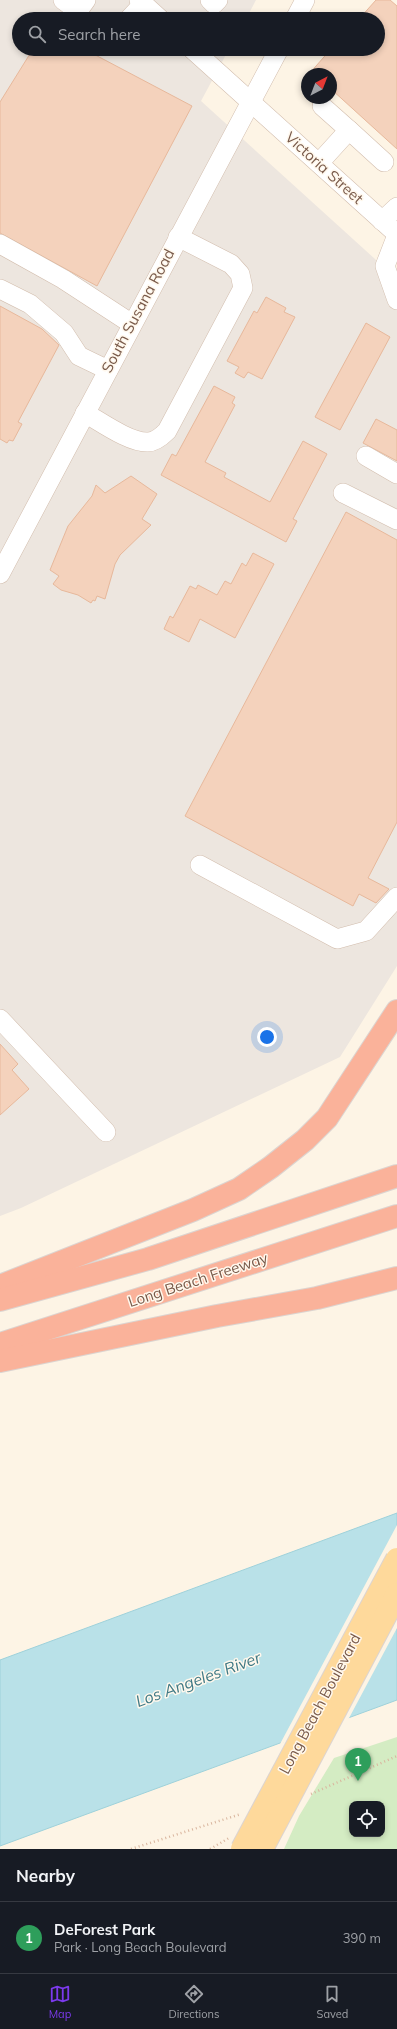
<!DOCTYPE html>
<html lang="en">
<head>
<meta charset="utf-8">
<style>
	body { margin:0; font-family:Mulish,sans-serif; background:#242831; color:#f1f3f6 }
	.controls { position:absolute; right:12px; bottom:12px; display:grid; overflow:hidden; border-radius:8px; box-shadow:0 2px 6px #0003 }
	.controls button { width:36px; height:36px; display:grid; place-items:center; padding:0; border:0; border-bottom:1px solid #363941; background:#171b24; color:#f1f3f6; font:20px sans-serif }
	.compass { position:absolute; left:301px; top:68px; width:36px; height:36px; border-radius:50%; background:#171b24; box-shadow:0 2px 6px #0003; rotate:42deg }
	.you { position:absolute; left:267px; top:1037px; width:14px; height:14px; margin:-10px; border:3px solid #fff; border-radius:50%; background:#1a73e8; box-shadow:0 0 0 6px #1a73e833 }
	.badge { display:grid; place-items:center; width:26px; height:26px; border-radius:50%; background:#7c3aed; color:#fff; font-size:13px; font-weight:700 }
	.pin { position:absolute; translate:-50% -33px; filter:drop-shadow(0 1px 2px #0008) }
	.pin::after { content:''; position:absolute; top:21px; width:14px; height:12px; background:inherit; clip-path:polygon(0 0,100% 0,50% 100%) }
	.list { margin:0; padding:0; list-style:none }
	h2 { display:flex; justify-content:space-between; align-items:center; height:52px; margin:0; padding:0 16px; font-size:17px }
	h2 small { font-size:13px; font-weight:400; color:#9ea1a6 }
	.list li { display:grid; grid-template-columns:26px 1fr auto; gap:12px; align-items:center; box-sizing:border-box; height:72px; padding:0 16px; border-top:1px solid #363941 }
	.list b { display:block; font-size:15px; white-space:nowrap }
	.list p { margin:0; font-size:13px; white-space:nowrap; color:#9ea1a6 }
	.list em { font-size:13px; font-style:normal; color:#9ea1a6 }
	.icon { flex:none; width:22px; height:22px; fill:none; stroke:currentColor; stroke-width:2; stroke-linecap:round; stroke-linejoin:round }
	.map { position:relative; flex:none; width:397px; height:1849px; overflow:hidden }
	.search { position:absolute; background:#171b24; box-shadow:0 2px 6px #0003; left:12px; right:12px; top:12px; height:44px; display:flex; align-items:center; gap:10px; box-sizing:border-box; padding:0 14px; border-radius:22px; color:#9ea1a6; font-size:15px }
	.sheet { height:124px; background:#171b24 }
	nav { display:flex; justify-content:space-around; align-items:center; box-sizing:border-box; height:56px; border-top:1px solid #363941; background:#171b24; font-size:11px; color:#9ea1a6 }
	nav a { display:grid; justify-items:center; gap:2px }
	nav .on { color:#7c3aed }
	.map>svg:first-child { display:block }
	.industrial { fill:#ede6df }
	.green { fill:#d4ecc3; fill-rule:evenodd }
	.water { fill:#b9e1e8; stroke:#9ed1da }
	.pier { fill:#fdf4e5 }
	.building { fill:#f4d2bc; stroke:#e7b89b }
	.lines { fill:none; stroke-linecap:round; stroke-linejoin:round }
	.minor-casing { stroke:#d2bdad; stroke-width:20 }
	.highway-casing { stroke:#dcd4d0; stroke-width:24 }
	.path { stroke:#d9b59e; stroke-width:2.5; stroke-dasharray:1 3; stroke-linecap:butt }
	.minor { stroke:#fff; stroke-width:19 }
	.highway { stroke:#fab29a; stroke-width:22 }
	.major-bridge-casing { stroke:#dcd4d0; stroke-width:24; stroke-linecap:butt }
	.major-bridge { stroke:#fed99b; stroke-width:22 }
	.labels { text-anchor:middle; stroke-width:3; stroke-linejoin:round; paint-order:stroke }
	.street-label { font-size:15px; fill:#785949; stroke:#fff8ed }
	.water-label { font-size:16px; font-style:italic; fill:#3f7985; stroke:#fff8ed }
</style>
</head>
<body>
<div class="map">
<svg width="397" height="1849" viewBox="0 0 397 1849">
	<rect width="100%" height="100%" fill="#fdf4e5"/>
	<polygon class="industrial" points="0,0 256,0 246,19 19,19 19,49 229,49 201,101 397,279 397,966 340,1057 21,1208 0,1216"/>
	<path class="green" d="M397 1737V1849H284L299 1816 334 1758ZM352 1804H382V1834H352Z"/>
	<polygon class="water" points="397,1513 397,1700 0,1846 0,1660"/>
	<polygon class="pier" points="397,1525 397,1628 348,1720 280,1744"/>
	<g class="building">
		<polygon points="376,0 390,0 397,6 397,149 331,89 331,74 309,74 331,49 378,49 378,19 359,19"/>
		<polygon points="33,49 84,49 192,106 97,286 0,233 0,102"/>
		<polygon points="266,297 286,308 284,312 295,317 262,379 248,372 244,378 235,373 239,367 227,361 254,311 257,313"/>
		<polygon points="0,306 42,329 59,345 18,422 22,424 13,441 9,440 7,443 0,439"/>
		<polygon points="366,323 390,337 340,430 315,417"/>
		<polygon points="214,386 235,397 232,403 235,405 205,462 226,473 224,477 270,502 303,441 327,454 293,519 297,521 286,542 161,475 172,454 176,456"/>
		<polygon points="376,419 397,430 397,461 363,443"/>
		<polygon points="131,476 157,494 142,519 151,525 120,555 115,564 105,599 97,596 95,601 93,600 91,603 78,595 61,590 53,584 59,576 50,570 68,526 92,496 96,485 105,493"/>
		<polygon points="346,512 397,540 397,822 368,878 389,889 376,903 359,894 353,906 185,816"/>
		<polygon points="253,553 274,564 235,638 200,619 189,642 164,629 170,616 173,618 190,586 196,589 198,585 217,595 225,581 231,584 242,563 246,566"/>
		<polygon points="0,1044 18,1064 12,1070 29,1089 0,1115"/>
	</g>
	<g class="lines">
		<defs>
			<g id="minor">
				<polyline points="63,0 78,11 86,0"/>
				<polyline points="139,0 160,19"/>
				<polyline points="210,0 214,4 218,0"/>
				<polyline points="129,19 143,4"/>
				<polyline points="295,19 305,0"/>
				<polyline points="192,49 397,234"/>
				<polyline points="322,106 349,130"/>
				<polyline points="319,163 349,130 384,162"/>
				<polyline points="382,221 397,207"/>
				<polyline points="397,235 385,266 397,300"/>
				<polyline points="0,244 63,279 132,324"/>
				<polyline points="0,289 30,304 64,333 79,356 108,370"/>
				<path d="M85 413C101 422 130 443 148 442 155 442 162 436 167 431L243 288 240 274 231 264 178 237"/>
				<polyline points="366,456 397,474"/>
				<polyline points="343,493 397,520"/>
				<polyline points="0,574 279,49"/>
				<polyline points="200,865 337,939 366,931 397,897"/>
				<polyline points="0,1019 106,1132"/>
			</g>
			<g id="highway">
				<polyline points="0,1286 193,1210 239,1189 271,1167 305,1140 327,1118 397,1011"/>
				<polyline points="0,1300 148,1259 397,1176"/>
				<polyline points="0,1344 397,1216"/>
				<polyline points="0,1361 217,1316 317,1298 397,1278"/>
			</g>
		</defs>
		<use href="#minor" class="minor-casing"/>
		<use href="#highway" class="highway-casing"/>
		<g class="path">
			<polyline points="311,1794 397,1756"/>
			<polyline points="131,1849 241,1814"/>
			<polyline points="210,1849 229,1838"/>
		</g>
		<use href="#minor" class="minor"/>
		<use href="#highway" class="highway"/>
		<defs>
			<g id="major-bridge">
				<polyline points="242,1849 397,1559"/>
				<polyline points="262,1849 397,1594"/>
			</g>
		</defs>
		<use href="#major-bridge" class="major-bridge-casing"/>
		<use href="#major-bridge" class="major-bridge"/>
	</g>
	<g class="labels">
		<g class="street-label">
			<text transform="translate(324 168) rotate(42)" y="5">Victoria Street</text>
			<text transform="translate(138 311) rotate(-62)" y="5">South Susana Road</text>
			<text transform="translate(198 1280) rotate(-18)" y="5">Long Beach Freeway</text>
			<text transform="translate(320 1704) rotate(-62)" y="5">Long Beach Boulevard</text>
		</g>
		<g class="water-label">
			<text transform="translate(198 1679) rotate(-20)" y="6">Los Angeles River</text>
		</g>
	</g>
</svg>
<div class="controls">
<button><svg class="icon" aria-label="locate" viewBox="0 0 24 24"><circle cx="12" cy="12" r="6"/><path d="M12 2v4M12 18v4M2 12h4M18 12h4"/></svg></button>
</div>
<svg class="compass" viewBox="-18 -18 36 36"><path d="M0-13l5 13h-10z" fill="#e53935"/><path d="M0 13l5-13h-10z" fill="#9ea1a6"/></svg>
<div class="you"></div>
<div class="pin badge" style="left:358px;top:1781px;background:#2e9e5b">1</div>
<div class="search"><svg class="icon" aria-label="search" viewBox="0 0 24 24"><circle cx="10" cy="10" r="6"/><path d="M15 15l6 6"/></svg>Search here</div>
</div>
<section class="sheet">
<h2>Nearby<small></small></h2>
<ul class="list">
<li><span class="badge" style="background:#2e9e5b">1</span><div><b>DeForest Park</b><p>Park · Long Beach Boulevard</p></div><em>390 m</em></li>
</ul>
</section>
<nav>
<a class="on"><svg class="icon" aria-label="map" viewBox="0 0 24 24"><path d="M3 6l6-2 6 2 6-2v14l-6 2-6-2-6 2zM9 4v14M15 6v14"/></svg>Map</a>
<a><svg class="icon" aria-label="directions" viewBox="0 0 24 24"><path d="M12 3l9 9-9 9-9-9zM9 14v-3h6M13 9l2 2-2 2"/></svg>Directions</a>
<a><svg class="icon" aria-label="saved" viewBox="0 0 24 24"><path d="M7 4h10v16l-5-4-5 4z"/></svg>Saved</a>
</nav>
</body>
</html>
